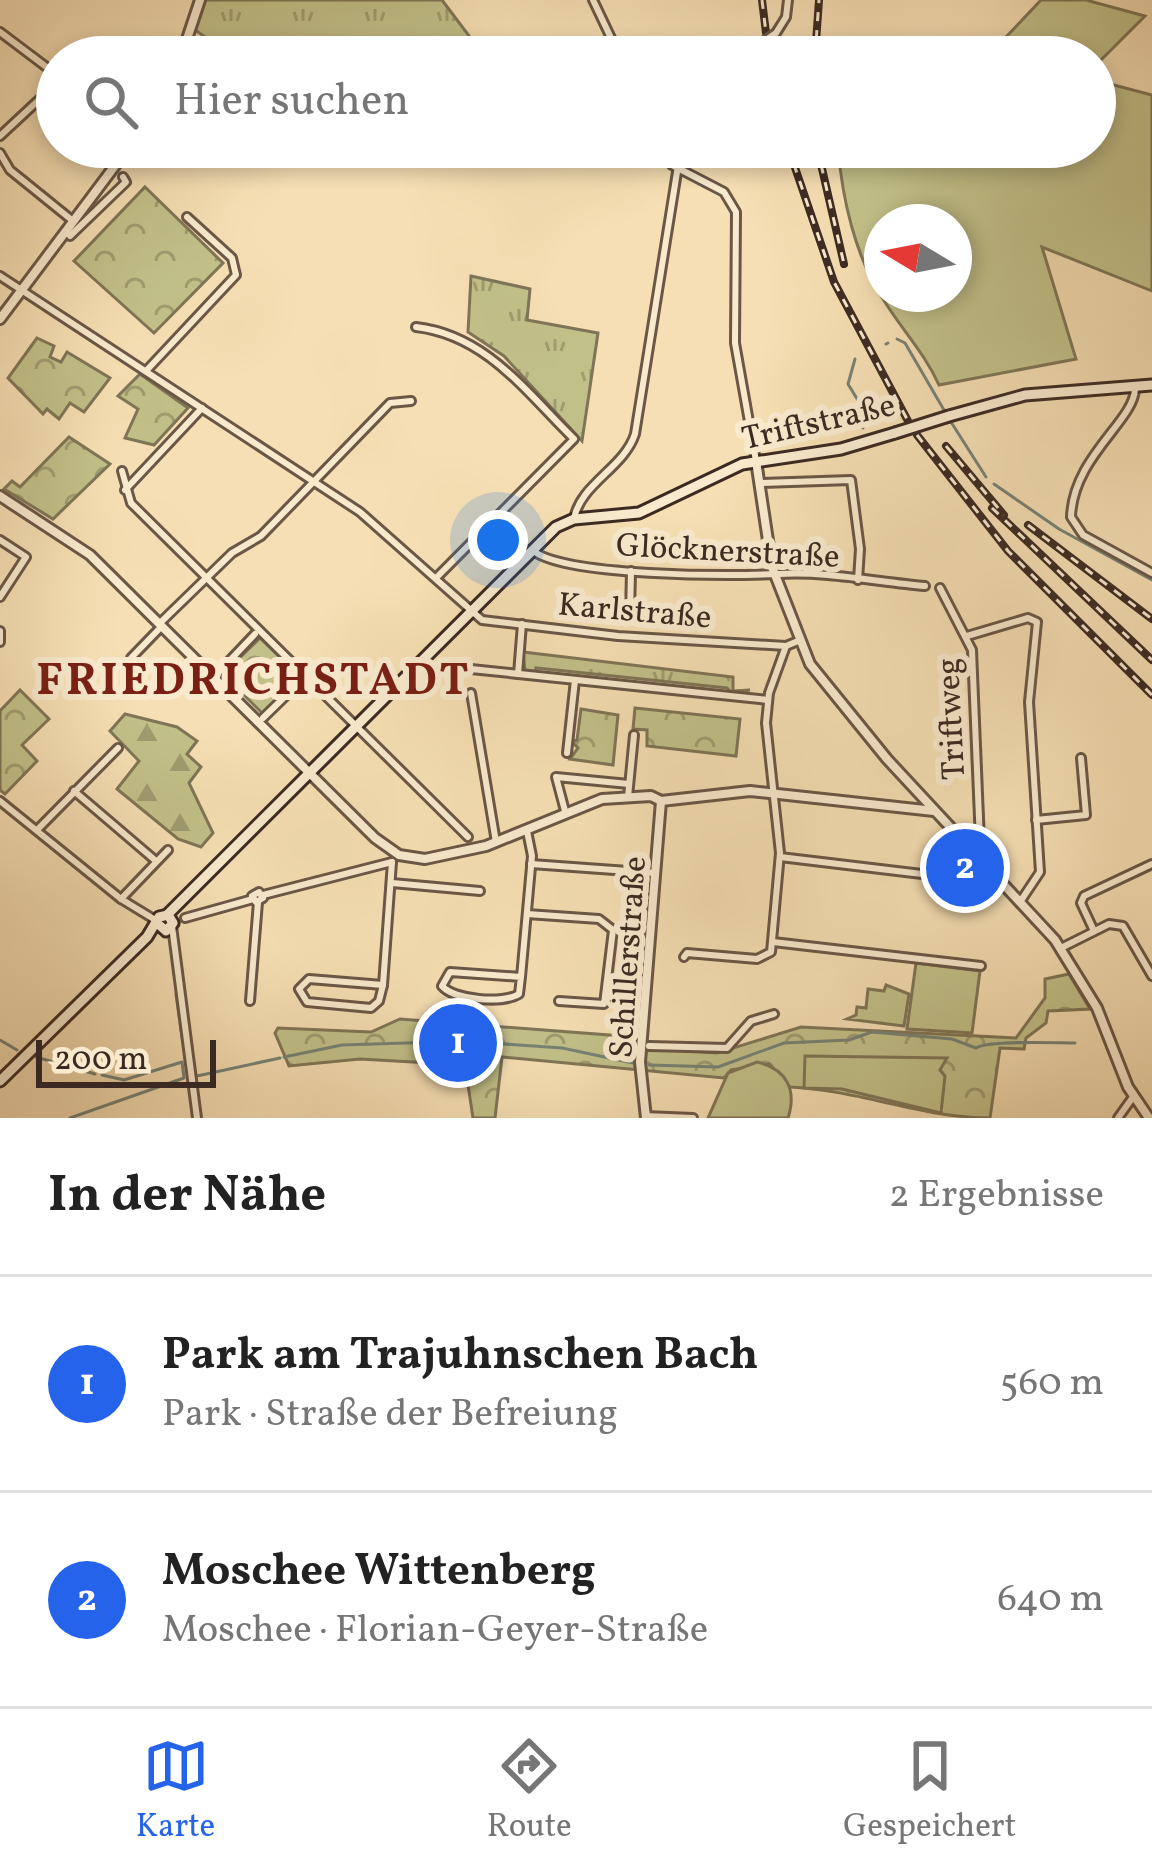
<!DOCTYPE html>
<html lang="de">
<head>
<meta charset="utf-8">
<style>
	body { margin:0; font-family:Vollkorn,serif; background:#f2f2f2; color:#222 }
	.compass { position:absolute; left:864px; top:204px; width:108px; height:108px; border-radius:50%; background:#fff; box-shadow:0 6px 18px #0003; rotate:280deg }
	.scale { position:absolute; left:36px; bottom:30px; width:180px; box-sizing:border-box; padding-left:12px; border:6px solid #3c2a22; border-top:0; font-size:33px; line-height:42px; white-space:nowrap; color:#3c2a22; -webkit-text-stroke:9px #f9eace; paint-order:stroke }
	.you { position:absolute; left:498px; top:540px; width:42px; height:42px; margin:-30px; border:9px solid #fff; border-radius:50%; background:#1a73e8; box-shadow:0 0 0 18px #1a73e833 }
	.badge { display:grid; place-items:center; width:78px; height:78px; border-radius:50%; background:#2563eb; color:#fff; font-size:39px; font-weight:700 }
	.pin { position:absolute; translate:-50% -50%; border:6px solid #fff; box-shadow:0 3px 12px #0006 }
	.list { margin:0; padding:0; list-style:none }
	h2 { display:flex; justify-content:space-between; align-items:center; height:156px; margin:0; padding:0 48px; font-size:51px }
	h2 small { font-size:39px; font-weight:400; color:#767676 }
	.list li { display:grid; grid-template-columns:78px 1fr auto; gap:36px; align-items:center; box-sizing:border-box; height:216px; padding:0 48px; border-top:3px solid #e0e0e0 }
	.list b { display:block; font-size:45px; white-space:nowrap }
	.list p { margin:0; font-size:39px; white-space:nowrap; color:#767676 }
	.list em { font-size:39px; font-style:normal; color:#767676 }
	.icon { flex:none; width:66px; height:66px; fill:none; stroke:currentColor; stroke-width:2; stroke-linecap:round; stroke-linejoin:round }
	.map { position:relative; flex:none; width:1152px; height:1118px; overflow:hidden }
	.search { position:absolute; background:#fff; box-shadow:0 6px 18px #0003; left:36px; right:36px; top:36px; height:132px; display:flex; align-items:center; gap:30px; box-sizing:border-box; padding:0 42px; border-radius:66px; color:#767676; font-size:45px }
	.sheet { height:588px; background:#fff }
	nav { display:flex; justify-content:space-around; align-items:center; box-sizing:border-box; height:168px; border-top:3px solid #e0e0e0; background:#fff; font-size:33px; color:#767676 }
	nav a { display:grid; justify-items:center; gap:6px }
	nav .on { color:#2563eb }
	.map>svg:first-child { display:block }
	.grass { fill:url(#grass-tufts); stroke:#7f7556; stroke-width:3 }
	.forest { fill:url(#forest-firs); stroke:#7f7556; stroke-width:3 }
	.park { fill:url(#park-crowns); stroke:#7f7556; stroke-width:3 }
	.garden { fill:#c2c089; stroke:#7f7556; stroke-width:3; fill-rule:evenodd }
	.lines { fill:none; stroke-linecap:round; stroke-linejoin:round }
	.stream { stroke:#768275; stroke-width:3 }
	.minor-casing { stroke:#6a5746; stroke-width:12 }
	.tertiary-casing { stroke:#6a5746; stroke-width:14 }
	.secondary-casing { stroke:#3c2a22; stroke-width:15 }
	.minor { stroke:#f9eace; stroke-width:6 }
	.tertiary { stroke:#f9eace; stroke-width:8 }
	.secondary { stroke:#f9eace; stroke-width:9 }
	.rail-casing { stroke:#3c2a22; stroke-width:8 }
	.rail { stroke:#f9eace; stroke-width:3; stroke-dasharray:9; stroke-linecap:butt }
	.minor-bridge-casing { stroke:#6a5746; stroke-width:12; stroke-linecap:butt }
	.secondary-bridge-casing { stroke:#3c2a22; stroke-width:15; stroke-linecap:butt }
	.minor-bridge { stroke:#f9eace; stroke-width:6 }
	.secondary-bridge { stroke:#f9eace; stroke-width:9 }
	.labels { text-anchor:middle; stroke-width:12; stroke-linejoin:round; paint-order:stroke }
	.street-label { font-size:33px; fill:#3c2a22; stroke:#f9eace }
	.district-label { font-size:45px; font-weight:bold; letter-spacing:3px; fill:#7a1f14; stroke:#f9eace }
</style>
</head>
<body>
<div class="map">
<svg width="1152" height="1118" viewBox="0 0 1152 1118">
	<defs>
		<pattern id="grass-tufts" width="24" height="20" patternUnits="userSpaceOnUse" patternTransform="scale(3)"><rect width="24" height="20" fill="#c2c089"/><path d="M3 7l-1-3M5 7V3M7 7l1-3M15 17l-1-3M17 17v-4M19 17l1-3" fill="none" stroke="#9f9c70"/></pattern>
		<pattern id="forest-firs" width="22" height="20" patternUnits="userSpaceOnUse" patternTransform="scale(3)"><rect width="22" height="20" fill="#c2c089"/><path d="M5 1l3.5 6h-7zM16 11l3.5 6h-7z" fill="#9f9c70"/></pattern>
		<pattern id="park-crowns" width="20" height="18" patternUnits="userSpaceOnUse" patternTransform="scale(3)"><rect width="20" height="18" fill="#c2c089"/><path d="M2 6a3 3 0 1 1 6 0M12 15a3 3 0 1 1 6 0" fill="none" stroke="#9f9c70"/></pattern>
	</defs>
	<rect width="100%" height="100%" fill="#f6dfb4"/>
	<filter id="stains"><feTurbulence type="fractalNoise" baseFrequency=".00167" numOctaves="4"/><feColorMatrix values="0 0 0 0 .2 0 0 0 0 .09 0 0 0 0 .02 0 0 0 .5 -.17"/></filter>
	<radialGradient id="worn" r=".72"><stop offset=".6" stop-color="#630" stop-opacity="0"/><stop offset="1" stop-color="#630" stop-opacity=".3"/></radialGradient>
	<g class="grass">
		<polygon points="205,0 442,0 485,57 234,57 195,30"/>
		<polygon points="471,276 530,289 527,320 598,333 582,441 504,356 468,332"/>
		<polygon points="523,652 733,677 733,691 750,690 732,693 727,688 536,668 535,673 525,671"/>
	</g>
	<polygon class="forest" points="125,714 177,727 197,741 187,754 201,767 189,783 213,833 201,847 178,839 117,789 139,761 110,731"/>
	<g class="park">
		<polygon points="145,187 223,263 154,333 74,261"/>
		<polygon points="37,338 54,346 50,357 61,362 67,352 110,378 84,412 70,403 59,419 47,409 43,414 8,378"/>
		<polygon points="140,374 188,408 154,445 125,438 138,409 118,396"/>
		<polygon points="69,437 110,464 53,519 4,489 12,481 20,487"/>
		<polygon points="260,638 301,678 264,715 223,674"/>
		<polygon points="20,690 49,719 22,745 37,761 5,794 0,790 0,711"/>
		<polygon points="635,708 740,719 736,756 647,746 647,730 633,729"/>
		<polygon points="581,709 618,715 613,765 570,759 578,748 572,742 577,740"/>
		<path d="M1069 974 1090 1009 1048 1011 1046 1023 1026 1038 1024 1049 1000 1048 990 1118C923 1118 858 1090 790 1087L769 1064 731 1070 724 1078 502 1057 495 1118H473L465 1065 360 1059 289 1066 275 1033 278 1028 371 1032 400 1019 635 1037V1047L717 1053 801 1027 1016 1038 1045 998V979Z"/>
	</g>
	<g class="garden">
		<polygon points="1041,0 1086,0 1145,16 1095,66 1095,57 834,57 834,44 912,43 989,55"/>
		<path d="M1095 80 1152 95V291L1042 247 1076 359 939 385C924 352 902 330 883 299 855 256 842 198 838 147H1095ZM882 222H954V294H882Z"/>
		<polygon points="916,963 980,971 972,1033 907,1029"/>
		<polygon points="886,985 909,994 904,1026 847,1019 856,1015 857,1007 866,1008 868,989 884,991"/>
		<polygon points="805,1056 947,1058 940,1070 945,1076 941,1113 842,1089 804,1088"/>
		<path d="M757 1062C787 1069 797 1090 788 1118H708L728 1073Z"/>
	</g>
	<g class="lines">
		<g class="stream">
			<polyline points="897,339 905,343 944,410"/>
			<polyline points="886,344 888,343"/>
			<polyline points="855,359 848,384 865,412 863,428"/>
			<polyline points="951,422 986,477"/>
			<polyline points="994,484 1059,529 1152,580"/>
			<polyline points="176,994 182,1037"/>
			<polyline points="0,1040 17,1050"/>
			<polyline points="476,1042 562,1048 633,1063"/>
			<polyline points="36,1057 95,1074"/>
			<polyline points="284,1057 342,1045 471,1041"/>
			<path d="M649 1065 718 1067 784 1043 849 1040 872 1032 952 1039 976 1048C987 1040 1056 1043 1075 1043"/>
			<polyline points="197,1076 280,1058"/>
			<polyline points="70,1118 184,1078 182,1062 124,1080 102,1075"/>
		</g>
		<defs>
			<g id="minor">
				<polyline points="593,0 620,57"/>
				<polyline points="0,32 57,75"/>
				<polyline points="776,33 786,17 788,0"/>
				<polyline points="741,57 760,44"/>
				<polyline points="0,136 57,83"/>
				<polyline points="661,147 672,165 724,192 736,212 735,343 756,461"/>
				<polyline points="0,153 10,170 73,221"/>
				<polyline points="70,236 126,182 123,177"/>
				<polyline points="0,276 360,512 482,620 618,636 786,646 798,641"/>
				<path d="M416 327C486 335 526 392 574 439L436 578"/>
				<polyline points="146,371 236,275 232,258 187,217"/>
				<path d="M1135 389C1134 421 1073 457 1071 517L1083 535 1152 573"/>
				<polyline points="122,471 131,503 468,837"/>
				<polyline points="759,483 851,480 860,549 858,580"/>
				<polyline points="125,490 202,408"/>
				<path d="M574 519C580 484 624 468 635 434L681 147"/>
				<polyline points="0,540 26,557 0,597"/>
				<path d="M532 550C564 577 731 576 778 574 826 571 878 582 925 586"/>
				<polyline points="940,588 972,650 980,842 975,855"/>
				<polyline points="630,615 631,571"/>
				<polyline points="160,623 232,553 261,536 390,403 411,401"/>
				<polyline points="0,631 0,642"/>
				<polyline points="967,636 1028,618 1037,622 1029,702 1040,872 1020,902"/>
				<polyline points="131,658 162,626"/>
				<polyline points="471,669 768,700"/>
				<polyline points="518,674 522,624"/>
				<polyline points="214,677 255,634"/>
				<polyline points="471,693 496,842"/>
				<polyline points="263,718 305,677"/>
				<polyline points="567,753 575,680"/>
				<polyline points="74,791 156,861"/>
				<polyline points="628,797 634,735"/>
				<polyline points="0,801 121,899 157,921"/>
				<polyline points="565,811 556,777 629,784"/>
				<polyline points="1036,820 1086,815 1081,758"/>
				<polyline points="37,830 118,748"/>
				<polyline points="780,857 972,880 993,874"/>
				<polyline points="531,864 656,873"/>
				<polyline points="392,883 480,891"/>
				<polygon points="259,892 263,898 256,902 252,896"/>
				<polyline points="263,895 392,862"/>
				<polyline points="121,899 168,850"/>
				<polyline points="527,914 599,919 613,930 604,1004 559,1001"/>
				<polyline points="185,918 253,899"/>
				<polyline points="172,926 197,1118"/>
				<polyline points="1094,931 1081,903 1084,896 1152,864"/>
				<polyline points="773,942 981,966"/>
				<polyline points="1061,948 1109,924 1123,926 1152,976"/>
				<polyline points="684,957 687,953 757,959 771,952 780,853 766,723 769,693 786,646"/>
				<path d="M521 977 450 972 442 986C454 1000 503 1004 519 994L521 977 532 856 527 831"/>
				<polygon points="309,979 383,985 379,1001 371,1008 307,1002 299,989"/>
				<polyline points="383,985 392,862"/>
				<polyline points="250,1001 258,902"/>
				<polyline points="649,1046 727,1048 751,1021 774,1014"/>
				<polyline points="645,1116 693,1118"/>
				<polyline points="1118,1118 1133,1097"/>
			</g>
			<g id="tertiary">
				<polyline points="181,57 200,0"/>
				<polyline points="0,319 129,147"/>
				<polyline points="756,461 772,567 810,664 887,759 1055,940 1097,1008 1128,1087 1149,1118"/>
				<polyline points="0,496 90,555 375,838 399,855 425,859 486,846 602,799 651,796 661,801 750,791 934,811"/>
				<polyline points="646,1118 640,1062 661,801"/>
			</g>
			<g id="secondary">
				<polyline points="949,416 1025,395 1152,385"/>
				<polyline points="167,915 556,527 574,519 639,513 742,464 841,449 895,433"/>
				<polyline points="0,1081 147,937 159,917 168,915 173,923 166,931 157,923"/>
			</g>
		</defs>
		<use href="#minor" class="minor-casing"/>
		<use href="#tertiary" class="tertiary-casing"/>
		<use href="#secondary" class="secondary-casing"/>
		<use href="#minor" class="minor"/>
		<use href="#tertiary" class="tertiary"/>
		<use href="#secondary" class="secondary"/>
		<defs>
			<g id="rail">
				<polyline points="762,0 766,33"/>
				<polyline points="815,57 819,0"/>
				<polyline points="788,147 834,282 908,421"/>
				<polyline points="817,147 844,264"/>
				<polyline points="917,435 1008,551 1152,695"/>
				<polyline points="946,446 1004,515"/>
				<polyline points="992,508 1152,660"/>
				<polyline points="1028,525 1152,619"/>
			</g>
		</defs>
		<use href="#rail" class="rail-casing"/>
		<use href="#rail" class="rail"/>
		<defs>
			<polyline id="minor-bridge" points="760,44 776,33"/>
			<polyline id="secondary-bridge" points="895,433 949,416"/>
		</defs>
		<use href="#minor-bridge" class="minor-bridge-casing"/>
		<use href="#secondary-bridge" class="secondary-bridge-casing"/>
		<use href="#minor-bridge" class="minor-bridge"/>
		<use href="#secondary-bridge" class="secondary-bridge"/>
	</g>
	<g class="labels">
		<g class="street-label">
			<text transform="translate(818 420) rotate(-13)" y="12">Triftstraße</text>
			<text transform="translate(728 549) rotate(3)" y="12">Glöcknerstraße</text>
			<text transform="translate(635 609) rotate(5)" y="12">Karlstraße</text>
			<text transform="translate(949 719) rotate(-93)" y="12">Triftweg</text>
			<text transform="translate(626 957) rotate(-86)" y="12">Schillerstraße</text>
		</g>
		<g class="district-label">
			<text x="254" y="694">FRIEDRICHSTADT</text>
		</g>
	</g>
	<rect width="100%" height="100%" filter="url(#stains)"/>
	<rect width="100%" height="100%" fill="url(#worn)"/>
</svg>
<svg class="compass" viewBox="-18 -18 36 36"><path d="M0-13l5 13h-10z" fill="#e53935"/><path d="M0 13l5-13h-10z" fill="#767676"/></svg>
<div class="scale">200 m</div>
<div class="you"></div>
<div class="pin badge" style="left:458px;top:1043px">1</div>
<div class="pin badge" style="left:965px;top:868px">2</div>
<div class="search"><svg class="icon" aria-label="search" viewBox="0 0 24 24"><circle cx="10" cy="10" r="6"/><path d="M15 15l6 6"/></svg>Hier suchen</div>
</div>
<section class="sheet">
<h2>In der Nähe<small>2 Ergebnisse</small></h2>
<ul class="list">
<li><span class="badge">1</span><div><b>Park am Trajuhnschen Bach</b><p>Park · Straße der Befreiung</p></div><em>560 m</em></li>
<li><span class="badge">2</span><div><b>Moschee Wittenberg</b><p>Moschee · Florian-Geyer-Straße</p></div><em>640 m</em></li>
</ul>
</section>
<nav>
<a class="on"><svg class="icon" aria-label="map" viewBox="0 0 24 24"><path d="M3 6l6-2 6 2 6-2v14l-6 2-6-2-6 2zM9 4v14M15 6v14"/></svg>Karte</a>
<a><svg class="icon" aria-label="directions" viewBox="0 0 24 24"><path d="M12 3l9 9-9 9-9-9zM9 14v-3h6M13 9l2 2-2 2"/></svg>Route</a>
<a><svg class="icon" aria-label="saved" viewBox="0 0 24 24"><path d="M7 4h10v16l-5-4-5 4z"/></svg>Gespeichert</a>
</nav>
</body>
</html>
